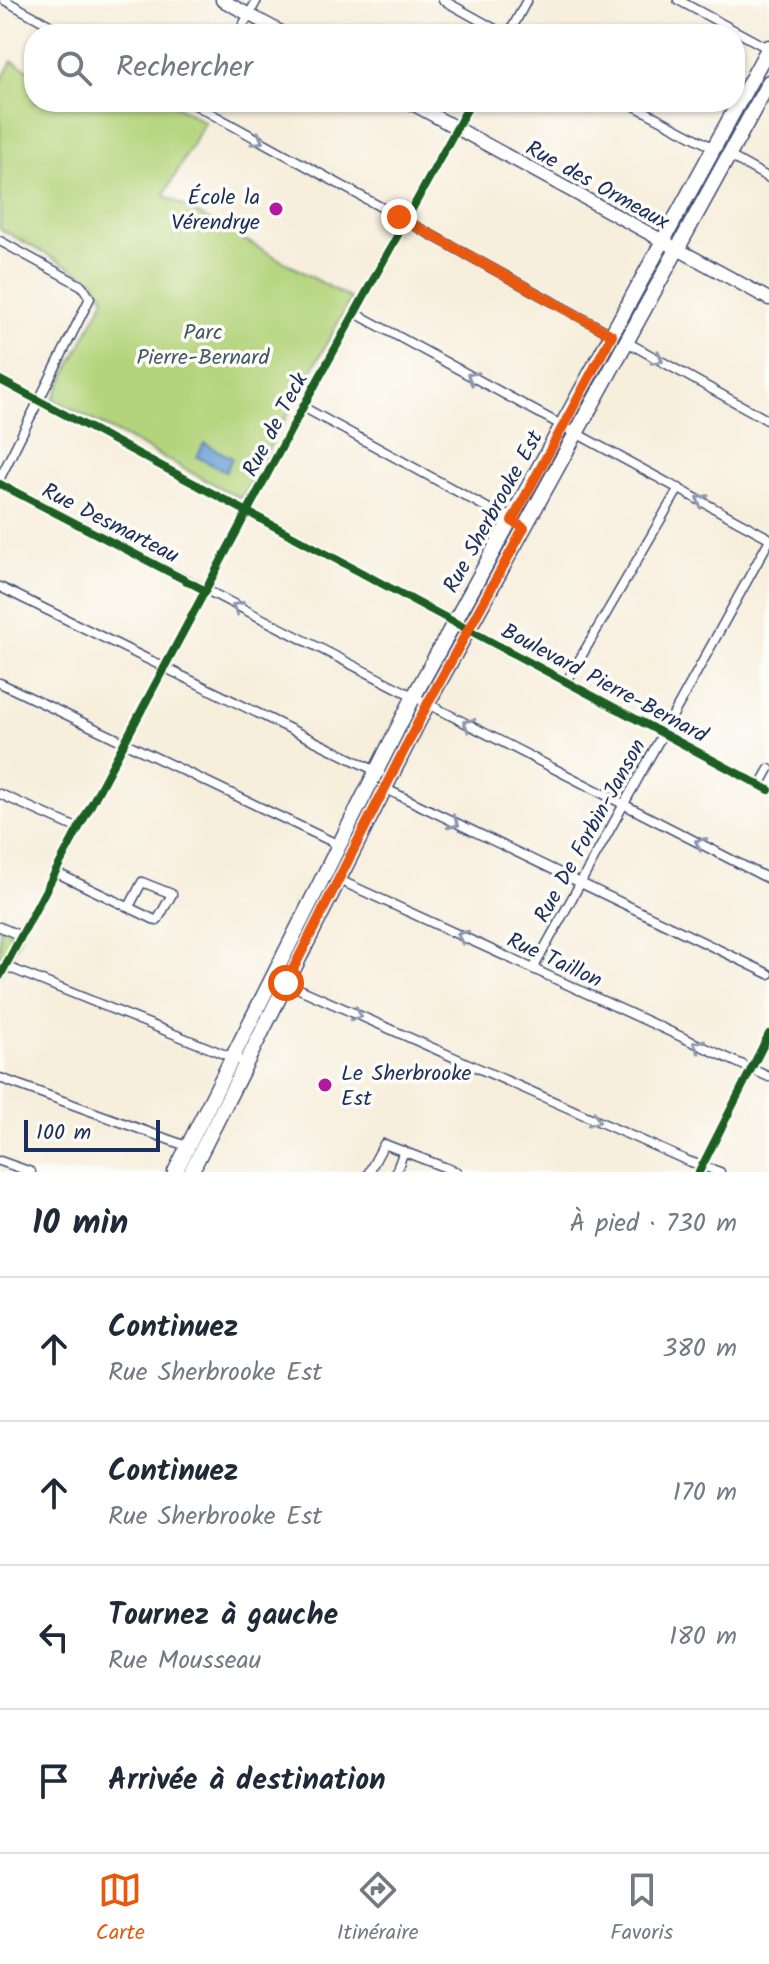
<!DOCTYPE html>
<html lang="fr">
<head>
<meta charset="utf-8">
<style>
	body { margin:0; font-family:Kalam,sans-serif; background:#f6f6f7; color:#1f2937 }
	.scale { position:absolute; left:24px; bottom:20px; width:136px; box-sizing:border-box; padding-left:8px; border:4px solid #1b2f5e; border-top:0; font-size:22px; line-height:28px; white-space:nowrap; color:#1b2f5e; -webkit-text-stroke:6px #fdfcf7; paint-order:stroke }
	.stop { position:absolute; width:24px; height:24px; margin:-18px; border:6px solid #ea580c; border-radius:50%; background:#fff }
	.stop.end { background:#ea580c; border-color:#fff; box-shadow:0 2px 8px #0008 }
	.list { margin:0; padding:0; list-style:none }
	h2 { display:flex; justify-content:space-between; align-items:center; height:104px; margin:0; padding:0 32px; font-size:34px }
	h2 small { font-size:26px; font-weight:400; color:#747a83 }
	.list li { display:grid; grid-template-columns:52px 1fr auto; gap:24px; align-items:center; box-sizing:border-box; height:144px; padding:0 32px; border-top:2px solid #e0e1e3 }
	.list b { display:block; font-size:30px; white-space:nowrap }
	.list p { margin:0; font-size:26px; white-space:nowrap; color:#747a83 }
	.list em { font-size:26px; font-style:normal; color:#747a83 }
	.icon { flex:none; width:44px; height:44px; fill:none; stroke:currentColor; stroke-width:2; stroke-linecap:round; stroke-linejoin:round }
	.map { position:relative; flex:none; width:769px; height:1172px; overflow:hidden }
	.search { position:absolute; background:#fff; box-shadow:0 2px 6px #0004; left:24px; right:24px; top:24px; height:88px; display:flex; align-items:center; gap:20px; box-sizing:border-box; padding:0 28px; border-radius:32px; color:#747a83; font-size:30px }
	.sheet { height:680px; background:#fff }
	nav { display:flex; justify-content:space-around; align-items:center; box-sizing:border-box; height:112px; border-top:2px solid #e0e1e3; background:#fff; font-size:22px; color:#747a83 }
	nav a { display:grid; justify-items:center; gap:4px }
	nav .on { color:#ea580c }
	.map>svg:first-child { display:block }
	.green { fill:#b4d47b; stroke:#68826c; stroke-width:2 }
	.water { fill:#67a0d6; stroke:#41689a; stroke-width:2 }
	.lines { fill:none; stroke-linecap:round; stroke-linejoin:round }
	.street-casing { stroke:#3c4c71; stroke-width:11 }
	.secondary-casing { stroke:#3c4c71; stroke-width:15 }
	.primary-casing { stroke:#3c4c71; stroke-width:17 }
	.street { stroke:#fff; stroke-width:8 }
	.secondary { stroke:#fff; stroke-width:12 }
	.primary { stroke:#fff; stroke-width:14 }
	.cycleway-casing { stroke:#fdfcf7; stroke-width:13 }
	.cycleway { stroke:#1b5e20; stroke-width:8 }
	.oneway { stroke:#8d97ae }
	.route { stroke:#ea580c; stroke-width:10 }
	.poi-dot { fill:#b5179e; stroke:#fdfcf7; stroke-width:3 }
	.labels { text-anchor:middle; stroke-width:7; stroke-linejoin:round; paint-order:stroke }
	.street-label { font-size:22px; fill:#1b2f5e; stroke:#fdfcf7 }
	.poi-label { font-size:22px; fill:#1b2f5e; stroke:#fdfcf7; text-anchor:end }
	.park-label { font-size:22px; fill:#415865; stroke:#fdfcf7 }
</style>
</head>
<body>
<div class="map">
<svg width="769" height="1172" viewBox="0 0 769 1172">
	<rect width="100%" height="100%" fill="#fdfcf7"/>
	<filter id="ink" filterUnits="userSpaceOnUse"><feTurbulence type="fractalNoise" baseFrequency=".0125" numOctaves="2"/><feDisplacementMap in="SourceGraphic" scale="16" xChannelSelector="R" yChannelSelector="G"/><feConvolveMatrix kernelMatrix="1 2 1 2 8 2 1 2 1" color-interpolation-filters="sRGB"/></filter>
	<filter id="wash" filterUnits="userSpaceOnUse"><feTurbulence type="fractalNoise" baseFrequency=".006" numOctaves="4" result="noise"/><feDisplacementMap in="SourceGraphic" scale="32" xChannelSelector="R" yChannelSelector="G"/><feGaussianBlur stdDeviation="1.8" result="paint"/><feColorMatrix in="noise" values="0 0 0 0 0 0 0 0 0 0 0 0 0 0 0 0 0 1.4 0 .05"/><feComposite in="paint" operator="in"/></filter>
	<g filter="url(#wash)">
		<rect width="100%" height="100%" fill="#f7eedc"/>
		<g class="green">
			<polygon points="12,61 34,73 34,102 168,102 205,122 164,195 351,299 241,499 53,399 105,298 95,281 0,229 0,83"/>
			<polygon points="0,927 21,936 0,976"/>
		</g>
		<polygon class="water" points="204,443 232,458 226,472 197,457"/>
	</g>
	<g filter="url(#ink)">
		<g class="lines">
			<defs>
				<g id="street">
					<polyline points="4,0 66,34"/>
					<polyline points="443,0 504,34"/>
					<polyline points="678,0 769,49"/>
					<polyline points="238,34 257,0"/>
					<polyline points="509,34 527,0"/>
					<polyline points="190,102 613,335"/>
					<polyline points="627,102 716,149"/>
					<polyline points="728,155 769,178"/>
					<polyline points="0,241 82,286 90,298 0,478"/>
					<polyline points="355,313 769,538"/>
					<polyline points="625,341 769,421"/>
					<polyline points="0,380 455,622"/>
					<polyline points="303,407 524,528"/>
					<polyline points="0,484 769,879"/>
					<polyline points="0,587 380,773"/>
					<polyline points="467,629 769,790"/>
					<polyline points="567,681 679,488"/>
					<polyline points="0,683 341,846"/>
					<polyline points="760,785 769,769"/>
					<polyline points="384,788 769,974"/>
					<polyline points="0,794 79,829"/>
					<polyline points="55,872 157,921 172,894 142,882 129,907"/>
					<polyline points="337,879 769,1077"/>
					<polyline points="0,927 21,936"/>
					<polyline points="5,966 246,1063"/>
					<polyline points="533,969 769,541"/>
					<polyline points="0,976 303,407 471,102"/>
					<polyline points="286,983 688,1161 720,1172"/>
					<polyline points="0,1078 189,1147"/>
					<polyline points="0,1161 31,1172"/>
					<polyline points="369,1172 384,1144 457,1172"/>
					<polyline points="396,1172 404,1151"/>
					<polyline points="699,1172 769,1034"/>
				</g>
				<g id="secondary">
					<polyline points="222,0 285,34"/>
					<polyline points="409,102 769,299"/>
				</g>
				<g id="primary">
					<polyline points="175,1172 414,696 769,47"/>
					<polyline points="191,1172 428,703 769,82"/>
				</g>
			</defs>
			<use href="#street" class="street-casing"/>
			<use href="#secondary" class="secondary-casing"/>
			<use href="#primary" class="primary-casing"/>
			<use href="#street" class="street"/>
			<use href="#secondary" class="secondary"/>
			<use href="#primary" class="primary"/>
			<defs>
				<g id="cycleway">
					<polyline points="0,380 769,790"/>
					<polyline points="0,484 206,591"/>
					<polyline points="0,976 303,407 471,102"/>
					<polyline points="699,1172 769,1034"/>
				</g>
			</defs>
			<use href="#cycleway" class="cycleway-casing"/>
			<use href="#cycleway" class="cycleway"/>
		</g>
		<defs><path id="oneway-chevron" d="M-2-3.5L2.5 0L-2 3.5" fill="none" stroke-width="1.6" stroke-linecap="round" stroke-linejoin="round" transform="scale(2)"/></defs>
		<g class="oneway">
			<use href="#oneway-chevron" transform="translate(258 140) rotate(29)"/>
			<use href="#oneway-chevron" transform="translate(658 359) rotate(29)"/>
			<use href="#oneway-chevron" transform="translate(472 377) rotate(-151)"/>
			<use href="#oneway-chevron" transform="translate(701 500) rotate(-151)"/>
			<use href="#oneway-chevron" transform="translate(237 607) rotate(-153)"/>
			<use href="#oneway-chevron" transform="translate(468 724) rotate(-153)"/>
			<use href="#oneway-chevron" transform="translate(454 823) rotate(25)"/>
			<use href="#oneway-chevron" transform="translate(700 843) rotate(-153)"/>
			<use href="#oneway-chevron" transform="translate(462 936) rotate(-155)"/>
			<use href="#oneway-chevron" transform="translate(357 1015) rotate(24)"/>
			<use href="#oneway-chevron" transform="translate(698 1045) rotate(-155)"/>
			<use href="#oneway-chevron" transform="translate(595 1120) rotate(24)"/>
		</g>
	</g>
	<g class="lines" filter="url(#ink)">
		<polyline class="route" points="286,983 428,703 524,528 512,521 612,335 399,217"/>
	</g>
	<g class="poi-dot">
		<circle cx="276" cy="209" r="8"/>
		<circle cx="325" cy="1085" r="8"/>
	</g>
	<g class="labels">
		<g class="street-label">
			<text transform="translate(598 184) rotate(29)" y="8">Rue des Ormeaux</text>
			<text transform="translate(274 424) rotate(-62)" y="8">Rue de Teck</text>
			<text transform="translate(492 511) rotate(-61)" y="8">Rue Sherbrooke Est</text>
			<text transform="translate(111 522) rotate(27)" y="8">Rue Desmarteau</text>
			<text transform="translate(605 682) rotate(28)" y="8">Boulevard Pierre-Bernard</text>
			<text transform="translate(589 830) rotate(-61)" y="8">Rue De Forbin-Janson</text>
			<text transform="translate(555 959) rotate(25)" y="8">Rue Taillon</text>
		</g>
		<g class="poi-label">
			<text x="260" y="204">École la<tspan x="260" dy="25">Vérendrye</tspan></text>
			<text x="341" y="1080" text-anchor="start">Le Sherbrooke<tspan x="341" dy="25">Est</tspan></text>
		</g>
		<g class="park-label">
			<text x="203" y="339">Parc<tspan x="203" dy="25">Pierre-Bernard</tspan></text>
		</g>
	</g>
</svg>
<div class="scale">100 m</div>
<div class="stop" style="left:286px;top:983px"></div>
<div class="stop end" style="left:399px;top:217px"></div>
<div class="search"><svg class="icon" aria-label="search" viewBox="0 0 24 24"><circle cx="10" cy="10" r="6"/><path d="M15 15l6 6"/></svg>Rechercher</div>
</div>
<section class="sheet">
<h2>10 min<small>À pied · 730 m</small></h2>
<ul class="list">
<li><svg class="icon" aria-label="ahead" viewBox="0 0 24 24"><path d="M12 20V5M6 11l6-6 6 6"/></svg><div><b>Continuez</b><p>Rue Sherbrooke Est</p></div><em>380 m</em></li>
<li><svg class="icon" aria-label="ahead" viewBox="0 0 24 24"><path d="M12 20V5M6 11l6-6 6 6"/></svg><div><b>Continuez</b><p>Rue Sherbrooke Est</p></div><em>170 m</em></li>
<li><svg class="icon" aria-label="left" viewBox="0 0 24 24"><path d="M17 20v-9H6M10 6l-5 5 5 5"/></svg><div><b>Tournez à gauche</b><p>Rue Mousseau</p></div><em>180 m</em></li>
<li><svg class="icon" aria-label="arrive" viewBox="0 0 24 24"><path d="M6 21V4h12l-3 4 3 4H6"/></svg><div><b>Arrivée à destination</b></div></li>
</ul>
</section>
<nav>
<a class="on"><svg class="icon" aria-label="map" viewBox="0 0 24 24"><path d="M3 6l6-2 6 2 6-2v14l-6 2-6-2-6 2zM9 4v14M15 6v14"/></svg>Carte</a>
<a><svg class="icon" aria-label="directions" viewBox="0 0 24 24"><path d="M12 3l9 9-9 9-9-9zM9 14v-3h6M13 9l2 2-2 2"/></svg>Itinéraire</a>
<a><svg class="icon" aria-label="saved" viewBox="0 0 24 24"><path d="M7 4h10v16l-5-4-5 4z"/></svg>Favoris</a>
</nav>
</body>
</html>
